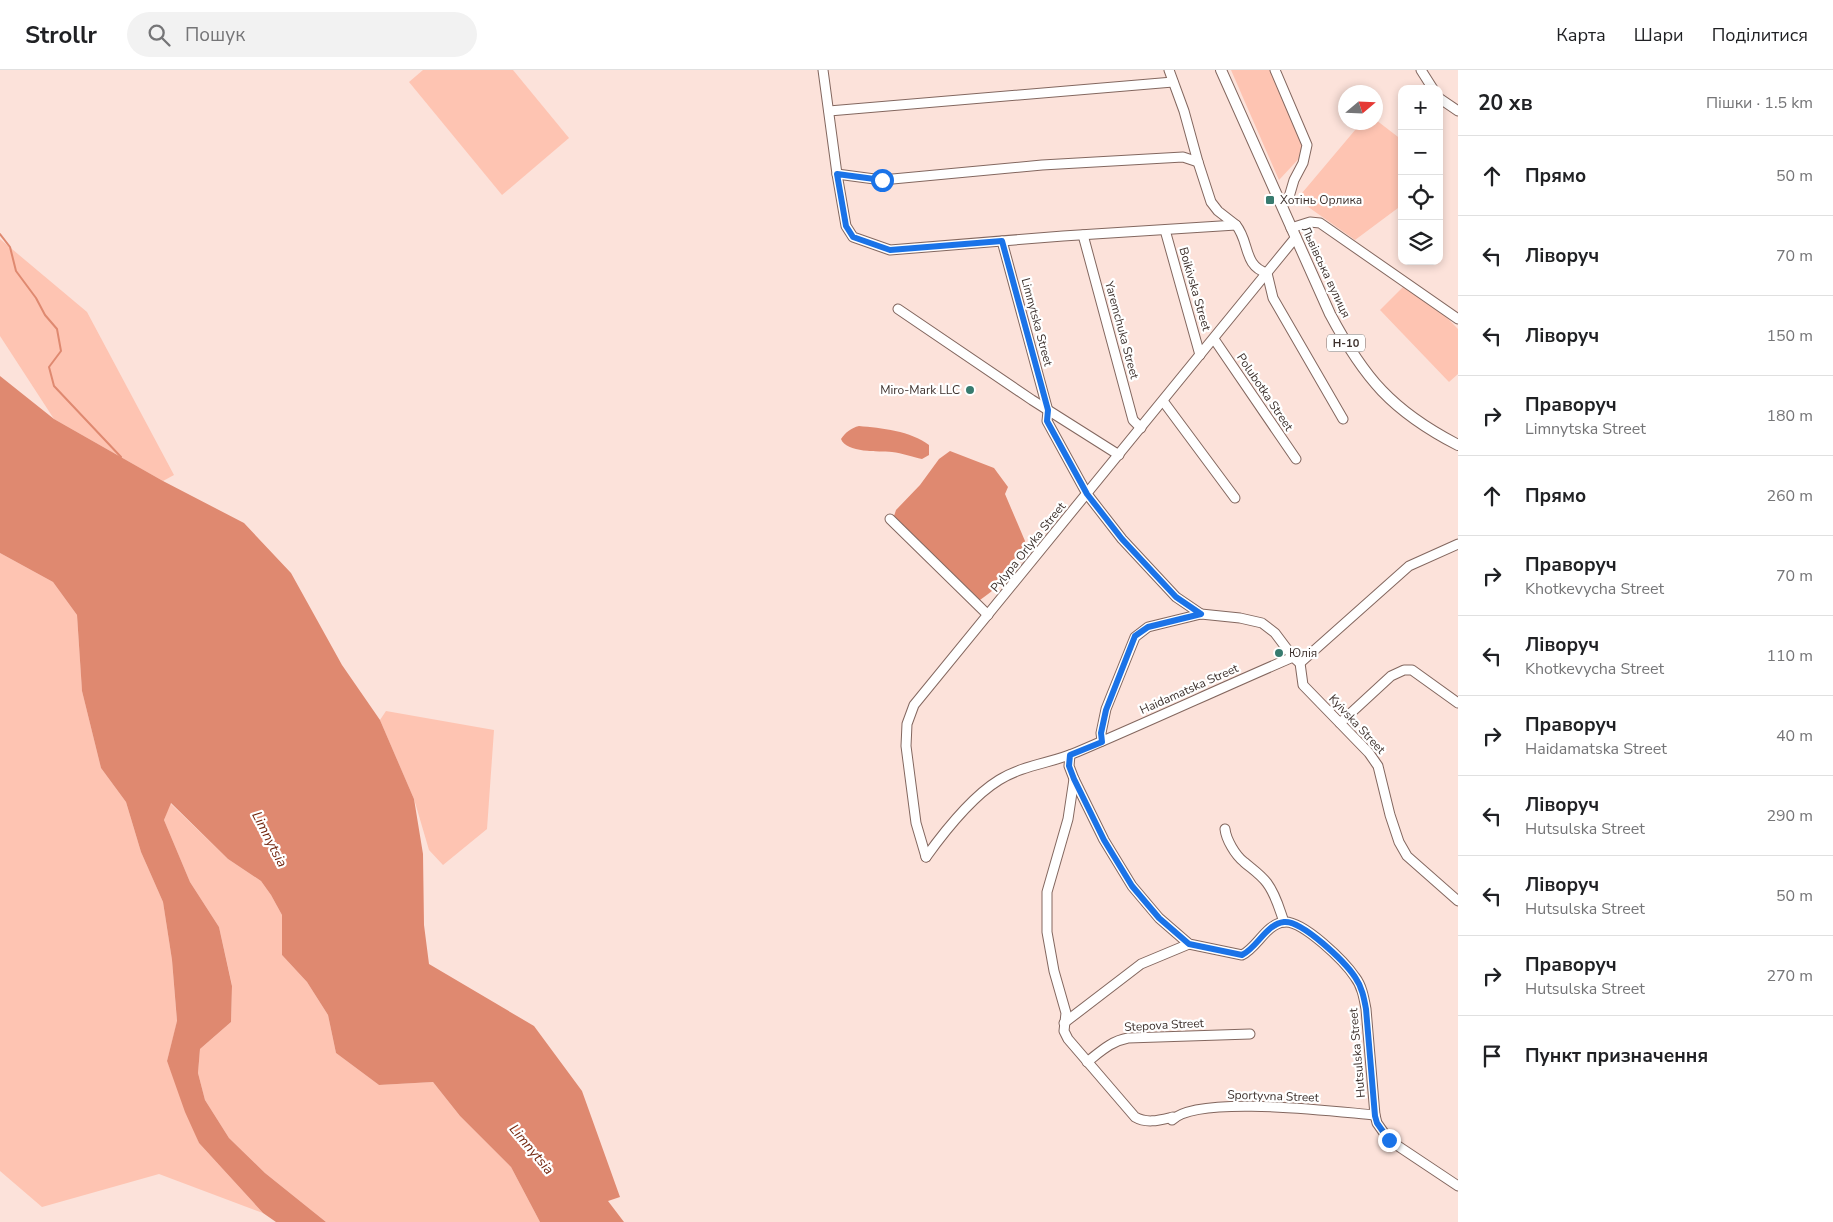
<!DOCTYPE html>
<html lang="uk">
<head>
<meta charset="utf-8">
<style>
	body { margin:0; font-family:"Nunito Sans",sans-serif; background:#f2f2f2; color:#202124 }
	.controls { position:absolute; right:15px; top:15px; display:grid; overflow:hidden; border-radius:10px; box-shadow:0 2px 8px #0003 }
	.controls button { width:45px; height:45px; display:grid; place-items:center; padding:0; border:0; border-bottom:1px solid #e0e0e0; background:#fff; color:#202124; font:25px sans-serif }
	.compass { position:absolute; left:1338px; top:15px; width:45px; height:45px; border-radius:50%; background:#fff; box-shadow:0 2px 8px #0003; rotate:71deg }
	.stop { position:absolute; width:15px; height:15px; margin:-11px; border:4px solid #1a73e8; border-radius:50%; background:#fff }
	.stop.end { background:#1a73e8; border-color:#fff; box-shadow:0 1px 5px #0008 }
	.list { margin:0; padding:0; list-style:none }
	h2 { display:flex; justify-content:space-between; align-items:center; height:65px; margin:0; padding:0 20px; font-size:21px }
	h2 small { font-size:16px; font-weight:400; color:#757577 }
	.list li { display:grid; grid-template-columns:32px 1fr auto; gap:15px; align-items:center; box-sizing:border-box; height:80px; padding:0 20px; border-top:1px solid #e0e0e0 }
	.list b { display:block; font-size:19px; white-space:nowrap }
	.list p { margin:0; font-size:16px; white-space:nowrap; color:#757577 }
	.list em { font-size:16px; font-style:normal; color:#757577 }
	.icon { flex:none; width:28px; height:28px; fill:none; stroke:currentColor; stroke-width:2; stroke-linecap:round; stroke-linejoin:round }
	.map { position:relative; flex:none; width:1458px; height:1152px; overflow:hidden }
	header { display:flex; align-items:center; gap:30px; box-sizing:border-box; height:70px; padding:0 25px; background:#fff; border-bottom:1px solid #e0e0e0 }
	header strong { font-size:24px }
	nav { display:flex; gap:28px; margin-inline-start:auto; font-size:18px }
	.search { width:350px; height:45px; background:#f2f2f2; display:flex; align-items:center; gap:12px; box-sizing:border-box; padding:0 18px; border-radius:28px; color:#757577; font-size:19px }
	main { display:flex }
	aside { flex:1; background:#fff }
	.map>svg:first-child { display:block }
	.green { fill:#fec4b2 }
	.water { fill:#df8970 }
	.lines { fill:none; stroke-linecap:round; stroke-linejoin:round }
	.stream { stroke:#df8970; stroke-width:2 }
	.minor-casing { stroke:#83675f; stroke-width:11 }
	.major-casing { stroke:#83675f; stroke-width:12 }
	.minor { stroke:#fff; stroke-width:9 }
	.major { stroke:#fff; stroke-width:10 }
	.route { stroke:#1a73e8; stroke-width:6 }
	.poi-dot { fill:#377b6f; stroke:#fff; stroke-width:2 }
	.labels { text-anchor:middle; stroke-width:4.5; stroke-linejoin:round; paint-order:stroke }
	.shield { fill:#fff; stroke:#776f6c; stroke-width:1 }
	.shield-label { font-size:11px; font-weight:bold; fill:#3d312d }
	.poi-label { font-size:12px; fill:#3d312d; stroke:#fff; text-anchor:start }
	.street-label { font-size:12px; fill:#3d312d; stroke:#fff }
	.water-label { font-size:14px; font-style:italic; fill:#742810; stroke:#fff }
</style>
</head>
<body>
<header>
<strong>Strollr</strong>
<div class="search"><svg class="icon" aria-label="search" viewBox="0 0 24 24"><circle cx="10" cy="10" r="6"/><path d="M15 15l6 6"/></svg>Пошук</div>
<nav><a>Карта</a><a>Шари</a><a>Поділитися</a></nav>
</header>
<main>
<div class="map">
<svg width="1458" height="1152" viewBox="0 0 1458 1152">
	<rect width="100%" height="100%" fill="#fce2da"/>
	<g class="green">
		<polygon points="423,0 513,0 569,68 502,125 409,12"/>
		<polygon points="1231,0 1271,0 1306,81 1279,110"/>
		<polygon points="1376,50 1402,70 1402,135 1355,170 1297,129 1361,53 1376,52"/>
		<polygon points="0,169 87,242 174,405 163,411 54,349 0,266"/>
		<polygon points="1410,210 1458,259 1458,304 1449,312 1380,240"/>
		<polygon points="0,483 53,512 77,545 82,621 101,698 126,732 141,782 163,832 172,890 177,952 167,991 199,1073 263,1143 159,1104 42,1137 0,1101"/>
		<polygon points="386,641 494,660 487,759 443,795 429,780 414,729 380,650"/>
		<polygon points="170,733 228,789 261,811 271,825 282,845 282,885 307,912 328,945 336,983 379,1015 433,1012 460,1046 511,1097 540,1152 326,1152 265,1103 229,1068 205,1030 198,1003 200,979 231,952 232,915 219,857 190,812 164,750"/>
	</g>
	<g class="water">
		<polygon points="0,306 54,349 163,411 244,453 291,503 342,595 380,650 414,729 423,784 424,855 429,894 534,956 582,1021 620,1127 608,1131 624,1152 540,1152 511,1097 460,1046 433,1012 379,1015 336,983 328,945 307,912 282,885 282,845 271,825 261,811 228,789 171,733 164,750 190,812 219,857 232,916 231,952 200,979 198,1003 205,1030 229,1068 265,1103 326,1152 276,1152 263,1143 199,1073 185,1042 167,991 177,951 172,890 163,832 141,782 126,732 101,698 82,621 77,545 53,512 0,483"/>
		<path d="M859 356C881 358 911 361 929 375V385L922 389C913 387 902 383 892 382 879 381 846 383 841 369 846 362 851 358 859 356Z"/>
		<path d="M950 381 994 398 1008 417 1005 424 1025 471 1021 484 1011 491C1008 510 995 519 980 530L894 446 896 440 920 415 939 389Z"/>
	</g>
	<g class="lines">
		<polyline class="stream" points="0,164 10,177 16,201 36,228 45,245 57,259 61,281 49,297 54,316 121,387"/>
		<defs>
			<g id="minor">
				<path d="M823 0 837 104 846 156 853 167 890 180 1063 166 1236 155C1250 172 1243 196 1267 203L1273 228 1343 349"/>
				<polyline points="1169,0 1184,41 1198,92 1211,132 1218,141 1236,155"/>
				<polyline points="1275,0 1307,75 1303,93 1294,110 1289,127 1281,134"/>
				<polyline points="1421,0 1433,19"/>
				<polyline points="1439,28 1458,41"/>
				<polyline points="829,41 1173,12"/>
				<polyline points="837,104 882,110 1042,95 1183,87 1198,92"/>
				<polyline points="1291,158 1310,152 1320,153 1458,249"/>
				<polyline points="1165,160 1200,285"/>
				<polyline points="1083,165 1133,350 1141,358"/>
				<polyline points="1002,171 1048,341 1047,351 1087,424 1122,469 1176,527 1201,544"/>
				<polyline points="898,239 1032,330 1119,385"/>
				<polyline points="1214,269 1296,389"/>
				<polyline points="1163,331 1235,428"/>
				<polyline points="890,449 988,545"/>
				<polyline points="1300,593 1303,615 1369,683 1378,696 1390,745 1399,772 1407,786 1458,831"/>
				<polyline points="1300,593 1409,496 1458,474"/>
				<polyline points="1340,653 1391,606 1404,600 1412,600 1458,633"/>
				<polyline points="1102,671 1101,663 1106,639 1135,567 1148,557 1201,544 1240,548 1262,553 1275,563 1293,587"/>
				<path d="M1070 685 1069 696 1074 709 1104 770 1132 816 1159 848 1189 874 1242 885C1257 878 1266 854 1284 852 1303 850 1345 892 1355 907 1362 916 1364 928 1366 939L1375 1045 1377 1053 1389 1070 1458 1116"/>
				<path d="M1074 709 1068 749 1047 822V862L1054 901 1066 943 1064 961 1068 969 1135 1047C1147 1054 1160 1050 1173 1047"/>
				<path d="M1225 759C1226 769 1235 785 1244 792 1252 799 1260 804 1267 813 1276 825 1279 838 1284 852"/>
				<polyline points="926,787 916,753 906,676 907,654 914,635 1296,167"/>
				<path d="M926 787C944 762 973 726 999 710 1023 695 1052 693 1077 682 1150 651 1221 618 1293 587L1300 593"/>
				<polyline points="1064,953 1141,894 1189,874"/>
				<path d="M1087 992C1100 982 1111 971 1128 968L1250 964"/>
				<path d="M1172 1050C1198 1024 1337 1042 1375 1045"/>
			</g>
			<path id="major" d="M1221 0 1330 244C1364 308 1392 341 1458 375"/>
		</defs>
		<use href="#minor" class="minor-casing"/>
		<use href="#major" class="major-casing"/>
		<use href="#minor" class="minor"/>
		<use href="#major" class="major"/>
	</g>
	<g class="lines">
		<path class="route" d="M882 110 837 104 846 156 853 167 890 180 1002 171 1048 340 1047 351 1087 424 1122 469 1176 527 1201 544 1148 557 1135 566 1106 640 1101 663 1102 672 1070 685 1069 696 1074 709 1104 770 1132 816 1159 848 1189 874 1242 885C1257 878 1266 854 1284 852 1302 850 1345 892 1355 907 1362 917 1364 928 1366 939L1375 1046 1377 1053 1389 1070"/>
	</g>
	<g class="poi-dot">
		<rect x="1265" y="125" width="10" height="10" rx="2.5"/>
		<circle cx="970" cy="320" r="5"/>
		<circle cx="1279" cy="583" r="5"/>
	</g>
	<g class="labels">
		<rect class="shield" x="1327" y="264.5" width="38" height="17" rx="4"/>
		<g class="shield-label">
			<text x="1346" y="277">Н-10</text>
		</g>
		<g class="poi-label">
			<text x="1280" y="134">Хотінь Орлика</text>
			<text x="960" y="324" text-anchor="end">Miro-Mark LLC</text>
			<text x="1289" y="587">Юлія</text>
		</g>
		<g class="street-label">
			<text transform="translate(1326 202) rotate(65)" y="4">Львівська вулиця</text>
			<text transform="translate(1195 219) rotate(74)" y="4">Boikivska Street</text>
			<text transform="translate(1037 252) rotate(75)" y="4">Limnytska Street</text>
			<text transform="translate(1122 260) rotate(75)" y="4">Yaremchuka Street</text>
			<text transform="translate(1265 322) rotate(56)" y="4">Polubotka Street</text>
			<text transform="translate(1028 477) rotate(-51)" y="4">Pylypa Orlyka Street</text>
			<text transform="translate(1189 619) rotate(-24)" y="4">Haidamatska Street</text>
			<text transform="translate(1357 654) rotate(47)" y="4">Kyivska Street</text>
			<text transform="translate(1164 955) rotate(-3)" y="4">Stepova Street</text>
			<text transform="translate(1357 983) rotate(-95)" y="4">Hutsulska Street</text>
			<text transform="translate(1273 1026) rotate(2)" y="4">Sportyvna Street</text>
		</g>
		<g class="water-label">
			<text transform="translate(270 769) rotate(63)" y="5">Limnytsia</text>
			<text transform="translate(532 1079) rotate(50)" y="5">Limnytsia</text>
		</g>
	</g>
</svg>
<div class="controls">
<button>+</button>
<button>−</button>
<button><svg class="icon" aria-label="locate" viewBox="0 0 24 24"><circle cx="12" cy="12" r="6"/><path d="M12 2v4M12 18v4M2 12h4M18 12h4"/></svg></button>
<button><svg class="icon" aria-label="layers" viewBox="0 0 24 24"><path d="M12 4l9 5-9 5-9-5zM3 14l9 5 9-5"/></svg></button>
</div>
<svg class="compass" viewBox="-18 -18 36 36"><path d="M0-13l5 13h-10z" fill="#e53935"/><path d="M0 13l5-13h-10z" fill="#757577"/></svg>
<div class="stop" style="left:882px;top:110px"></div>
<div class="stop end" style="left:1389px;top:1070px"></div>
</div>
<aside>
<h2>20 хв<small>Пішки · 1.5 km</small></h2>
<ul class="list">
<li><svg class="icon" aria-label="ahead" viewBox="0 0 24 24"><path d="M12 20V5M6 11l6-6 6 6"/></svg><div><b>Прямо</b></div><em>50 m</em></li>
<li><svg class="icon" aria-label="left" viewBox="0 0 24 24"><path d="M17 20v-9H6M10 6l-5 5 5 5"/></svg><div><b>Ліворуч</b></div><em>70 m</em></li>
<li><svg class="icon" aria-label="left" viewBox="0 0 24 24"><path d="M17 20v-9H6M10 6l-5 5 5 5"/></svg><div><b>Ліворуч</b></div><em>150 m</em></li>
<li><svg class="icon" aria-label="right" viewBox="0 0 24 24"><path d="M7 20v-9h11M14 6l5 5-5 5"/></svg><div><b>Праворуч</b><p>Limnytska Street</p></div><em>180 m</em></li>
<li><svg class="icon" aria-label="ahead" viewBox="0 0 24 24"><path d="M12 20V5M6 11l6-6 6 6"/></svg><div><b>Прямо</b></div><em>260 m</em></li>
<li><svg class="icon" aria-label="right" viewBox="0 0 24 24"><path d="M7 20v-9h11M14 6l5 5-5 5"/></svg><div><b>Праворуч</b><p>Khotkevycha Street</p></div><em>70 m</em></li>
<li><svg class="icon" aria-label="left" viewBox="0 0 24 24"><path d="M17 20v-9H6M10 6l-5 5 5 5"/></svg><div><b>Ліворуч</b><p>Khotkevycha Street</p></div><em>110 m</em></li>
<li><svg class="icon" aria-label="right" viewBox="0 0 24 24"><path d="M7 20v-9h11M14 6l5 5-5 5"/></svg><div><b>Праворуч</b><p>Haidamatska Street</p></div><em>40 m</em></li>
<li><svg class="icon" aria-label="left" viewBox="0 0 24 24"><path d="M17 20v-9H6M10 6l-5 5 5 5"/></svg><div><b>Ліворуч</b><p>Hutsulska Street</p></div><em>290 m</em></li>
<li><svg class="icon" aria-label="left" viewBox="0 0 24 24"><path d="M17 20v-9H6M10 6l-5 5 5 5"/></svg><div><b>Ліворуч</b><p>Hutsulska Street</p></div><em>50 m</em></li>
<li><svg class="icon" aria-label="right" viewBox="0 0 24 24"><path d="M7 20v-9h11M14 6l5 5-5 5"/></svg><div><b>Праворуч</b><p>Hutsulska Street</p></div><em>270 m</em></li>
<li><svg class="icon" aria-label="arrive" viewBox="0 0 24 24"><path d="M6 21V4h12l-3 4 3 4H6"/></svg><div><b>Пункт призначення</b></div></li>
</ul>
</aside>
</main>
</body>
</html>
